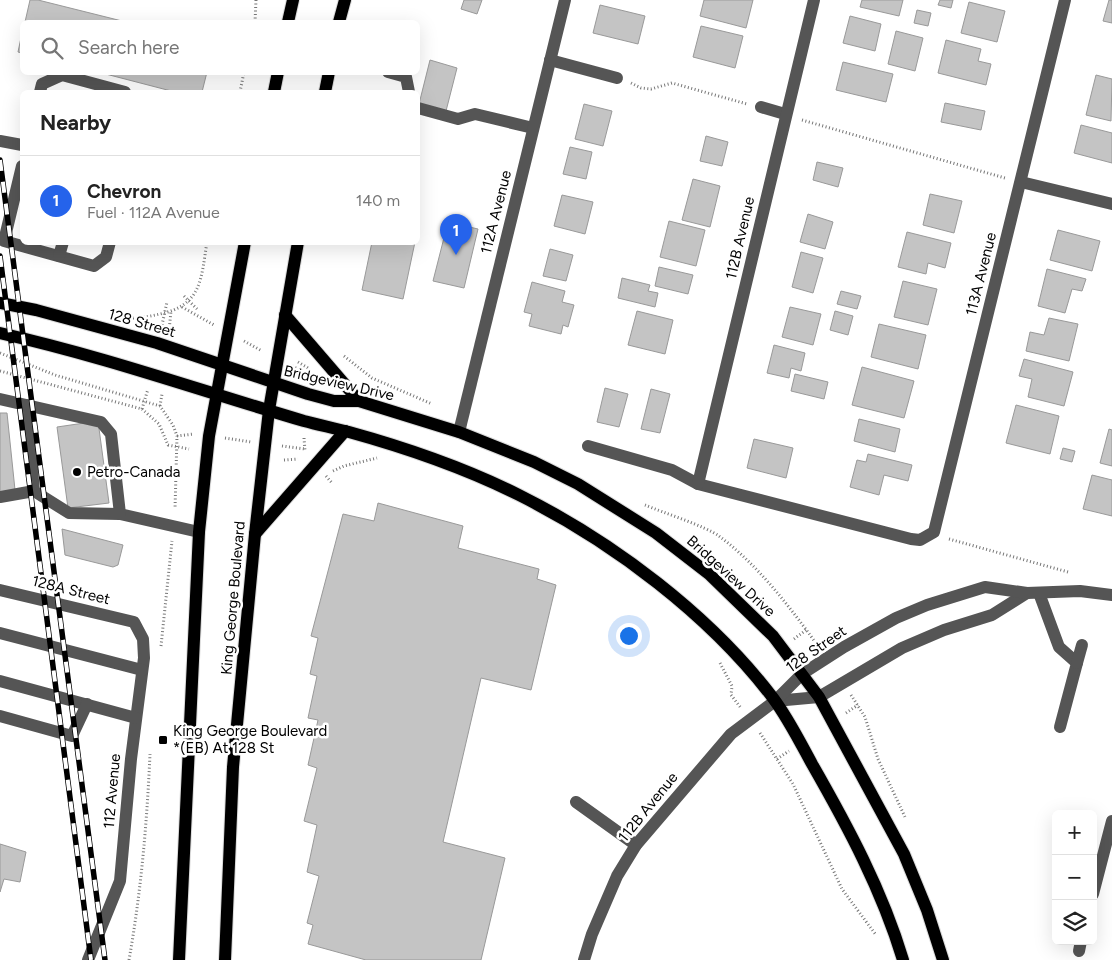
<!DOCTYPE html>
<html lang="en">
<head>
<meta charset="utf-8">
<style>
	body { margin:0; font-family:Figtree,sans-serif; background:#f6f6f6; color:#222 }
	.controls { position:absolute; right:15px; bottom:15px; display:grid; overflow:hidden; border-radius:8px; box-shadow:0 5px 20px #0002 }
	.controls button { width:45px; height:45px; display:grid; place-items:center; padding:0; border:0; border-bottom:1px solid #e0e0e0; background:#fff; color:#222; font:25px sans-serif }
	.you { position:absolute; left:628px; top:635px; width:18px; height:18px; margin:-12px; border:4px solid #fff; border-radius:50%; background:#1a73e8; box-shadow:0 0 0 8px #1a73e833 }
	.badge { display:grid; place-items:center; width:32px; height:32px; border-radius:50%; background:#2563eb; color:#fff; font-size:16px; font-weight:700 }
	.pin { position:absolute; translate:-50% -41px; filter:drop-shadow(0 1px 2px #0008) }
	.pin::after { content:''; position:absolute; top:26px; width:18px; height:15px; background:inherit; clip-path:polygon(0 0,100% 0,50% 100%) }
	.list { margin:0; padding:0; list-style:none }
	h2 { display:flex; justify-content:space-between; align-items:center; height:65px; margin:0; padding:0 20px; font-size:21px }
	h2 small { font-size:16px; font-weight:400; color:#767676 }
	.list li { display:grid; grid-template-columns:32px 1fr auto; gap:15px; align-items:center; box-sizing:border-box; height:90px; padding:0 20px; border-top:1px solid #e0e0e0 }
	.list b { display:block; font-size:19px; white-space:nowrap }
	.list p { margin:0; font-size:16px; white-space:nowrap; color:#767676 }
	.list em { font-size:16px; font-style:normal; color:#767676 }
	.icon { flex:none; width:28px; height:28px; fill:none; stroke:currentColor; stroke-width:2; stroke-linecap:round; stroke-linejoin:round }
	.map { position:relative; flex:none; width:1112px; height:960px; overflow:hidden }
	.search { position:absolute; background:#fff; box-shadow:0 5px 20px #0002; left:20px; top:20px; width:400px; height:55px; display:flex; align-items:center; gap:12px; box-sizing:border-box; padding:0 18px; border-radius:8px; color:#767676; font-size:19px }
	.panel { position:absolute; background:#fff; box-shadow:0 5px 20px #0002; left:20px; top:90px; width:400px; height:155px; border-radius:8px }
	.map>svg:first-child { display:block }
	.building { fill:#c4c4c4; stroke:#999 }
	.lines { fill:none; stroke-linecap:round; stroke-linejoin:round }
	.major-casing { stroke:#dbdbdb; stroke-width:14 }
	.path { stroke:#777; stroke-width:3; stroke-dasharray:1 2.5; stroke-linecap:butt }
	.minor { stroke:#555; stroke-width:12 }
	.major { stroke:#000; stroke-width:12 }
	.rail-casing { stroke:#000; stroke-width:5.5 }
	.rail { stroke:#fff; stroke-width:4; stroke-dasharray:11; stroke-linecap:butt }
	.poi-dot { fill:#000; stroke:#fff; stroke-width:2 }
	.labels { text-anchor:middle; stroke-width:5; stroke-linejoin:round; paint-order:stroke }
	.street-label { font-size:15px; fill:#000; stroke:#fff }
	.poi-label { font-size:15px; fill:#000; stroke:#fff; text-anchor:start }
</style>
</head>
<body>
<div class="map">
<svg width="1112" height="960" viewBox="0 0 1112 960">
	<rect width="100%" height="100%" fill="#fff"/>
	<g class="building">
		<polygon points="30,0 38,0 126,22 25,22"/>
		<polygon points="464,0 482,0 477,14 461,9"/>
		<polygon points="704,0 753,0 746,28 700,16"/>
		<polygon points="862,0 903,0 899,16 860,7"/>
		<polygon points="940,0 953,0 951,8 938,5"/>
		<polygon points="1109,0 1112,0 1112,23 1103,21"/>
		<polygon points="969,2 1005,11 997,42 961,33"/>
		<polygon points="600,5 645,16 638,44 593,33"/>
		<polygon points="917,10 931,13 928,26 914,23"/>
		<polygon points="850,16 881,24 875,51 843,43"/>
		<polygon points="701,26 743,36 735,68 693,57"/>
		<polygon points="896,31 923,38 915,71 888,64"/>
		<polygon points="22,33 22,53 18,52"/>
		<polygon points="946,40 981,49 978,61 991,64 986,85 938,73"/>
		<polygon points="430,60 457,68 446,111 419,104"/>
		<polygon points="843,62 893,74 886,102 836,90"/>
		<polygon points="98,72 207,72 202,92 175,92"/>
		<polygon points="1096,75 1112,79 1111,121 1086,115"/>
		<polygon points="945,103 985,111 981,130 941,122"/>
		<polygon points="584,104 612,111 603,146 575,139"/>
		<polygon points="1081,125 1112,133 1112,163 1074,153"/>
		<polygon points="706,136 728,142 722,166 700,161"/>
		<polygon points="570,147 592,152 586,179 563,174"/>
		<polygon points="817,162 843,168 838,187 813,180"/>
		<polygon points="693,179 720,186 710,227 682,220"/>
		<polygon points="930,194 962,201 954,233 923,225"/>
		<polygon points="562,195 593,202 585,234 554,226"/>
		<polygon points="808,214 833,222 825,249 800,242"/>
		<polygon points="669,221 705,230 696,266 660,257"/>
		<polygon points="448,222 478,229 464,288 433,281"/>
		<polygon points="1058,230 1100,241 1092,271 1050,260"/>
		<polygon points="907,232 951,243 945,268 928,263 926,274 898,267"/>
		<polygon points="372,242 415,242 403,299 362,290"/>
		<polygon points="550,249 573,255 566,281 543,276"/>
		<polygon points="801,252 823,258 813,293 792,287"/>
		<polygon points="659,267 693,275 688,294 655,286"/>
		<polygon points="1047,269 1086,279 1082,291 1072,289 1065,313 1038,306"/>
		<polygon points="622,278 650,285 648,291 658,293 655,307 618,298"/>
		<polygon points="903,281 937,289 928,325 894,317"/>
		<polygon points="532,282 565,291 562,302 574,305 568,327 563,325 561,334 529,326 532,314 524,312"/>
		<polygon points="841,291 861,296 857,309 837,304"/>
		<polygon points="790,307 821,314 813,345 782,337"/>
		<polygon points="637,311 673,320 665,354 628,345"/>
		<polygon points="835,311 853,316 848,335 830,330"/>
		<polygon points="1049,318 1078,324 1069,361 1026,351 1030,332 1044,335"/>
		<polygon points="879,324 926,335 918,369 871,357"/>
		<polygon points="774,345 805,353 801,371 791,368 789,378 767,373"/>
		<polygon points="1024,359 1073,372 1064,406 1028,397 1032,379 1019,376"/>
		<polygon points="862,367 914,381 904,418 852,405"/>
		<polygon points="795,374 828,382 824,399 791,391"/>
		<polygon points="605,388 628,394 619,427 597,422"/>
		<polygon points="651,389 670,394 660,433 641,429"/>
		<polygon points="1016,405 1059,416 1050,454 1006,443"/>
		<polygon points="0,413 7,413 15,490 0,492"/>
		<polygon points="859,419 900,429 895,452 854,441"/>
		<polygon points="98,421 109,503 68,508 57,427"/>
		<polygon points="1109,429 1112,430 1112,466 1100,463"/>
		<polygon points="754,439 793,448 786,478 747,468"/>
		<polygon points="1063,448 1075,451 1072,462 1060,459"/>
		<polygon points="868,454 912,465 908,481 884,475 879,495 850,487 857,460 866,462"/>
		<polygon points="1092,475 1112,480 1112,516 1083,509"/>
		<polygon points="378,503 463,526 458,548 539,569 537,579 556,585 531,690 481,678 443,842 505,858 481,960 366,960 308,944 313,925 307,923 319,876 307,872 317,825 304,821 317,768 308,765 318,720 308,718 317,676 310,674 318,638 311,636 343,514 374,521"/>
		<polygon points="62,529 123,545 118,565 113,567 65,555"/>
		<polygon points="0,844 26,852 20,882 4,879 0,892"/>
	</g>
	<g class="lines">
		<defs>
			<g id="major">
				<polyline points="288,22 293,0"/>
				<polyline points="339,22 345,0"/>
				<polyline points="274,92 278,72"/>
				<polyline points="325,92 329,72"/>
				<polyline points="0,303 36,310 157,343 308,394 334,401 359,401 459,432 534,462 578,484 656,533 709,574 773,636 819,697 904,854 927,910 943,960"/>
				<polyline points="285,315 359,401"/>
				<path d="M0 333C103 356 202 391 304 421 319 425 334 428 349 432 407 448 465 468 519 495 613 542 710 615 773 698 788 718 800 742 812 764 848 827 882 890 903 960"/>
				<polyline points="255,534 345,431"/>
				<polyline points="179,960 199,532 209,436 245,242"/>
				<polyline points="225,960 233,767 255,534 269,410 298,242"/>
			</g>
		</defs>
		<use href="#major" class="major-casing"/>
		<g class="path">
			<polyline points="255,22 256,0"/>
			<polyline points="631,83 641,88 651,89 672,83 747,104"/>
			<polyline points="240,92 244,72"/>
			<polyline points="802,120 1005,178"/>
			<polyline points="184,296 197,309"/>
			<polyline points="182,307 214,325"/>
			<path d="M133 318C142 318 151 316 160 314 202 305 201 279 207 242"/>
			<polyline points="162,325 167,302"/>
			<polyline points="169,331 171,311"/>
			<polyline points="244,341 262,351"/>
			<polyline points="0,353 55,375 160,406 173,425 177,436 175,509"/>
			<polyline points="344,356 372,378 432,404"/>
			<polyline points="298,362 308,368"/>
			<polyline points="292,366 310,375 317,376"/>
			<polyline points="0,371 142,409 159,424 168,445 189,449"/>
			<polyline points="160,406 162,394"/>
			<polyline points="142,409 148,389"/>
			<polyline points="177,436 194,434"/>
			<polyline points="225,438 251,442"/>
			<polyline points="304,438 305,451"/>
			<polyline points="282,446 305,449"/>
			<polyline points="284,460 298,459"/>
			<polyline points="333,471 344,466 377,458"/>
			<polyline points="326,476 332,483"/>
			<path d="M645 505C664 513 705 526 719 536 758 565 790 607 818 646"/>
			<polyline points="949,539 1068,572"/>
			<polyline points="794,639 806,630"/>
			<polyline points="161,646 172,541"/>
			<polyline points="720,663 732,686 731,695 741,708"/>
			<polyline points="851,695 865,717 878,759 905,817"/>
			<polyline points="846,713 858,705"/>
			<polyline points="760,733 793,784 842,889 876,935"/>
			<polyline points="777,759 789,751"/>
			<path d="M129 960C141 892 147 823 150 754"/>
		</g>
		<g class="minor">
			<polyline points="550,60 617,78"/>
			<polyline points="388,72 406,77 409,92"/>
			<polyline points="40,92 42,84 62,75 125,92"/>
			<polyline points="761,107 785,114"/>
			<polyline points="418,108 458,119 475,114 533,128"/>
			<polyline points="0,141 22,145"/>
			<polyline points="22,166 4,241 94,266 106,257 110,242"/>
			<polyline points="1021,182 1112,204"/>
			<polyline points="59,256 63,242"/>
			<polyline points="0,399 101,422 111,434 120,514 199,532"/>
			<polyline points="26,405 34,491 69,513 120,514"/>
			<polyline points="459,432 565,0"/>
			<polyline points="588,446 672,470 698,484 911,539 920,540 934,532 1065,0"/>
			<polyline points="698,484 814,0"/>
			<polyline points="0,497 34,491"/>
			<polyline points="0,590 134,622 143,639 144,658 131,759 120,881 88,960"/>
			<polyline points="1039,593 1059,647 1077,663 1060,727"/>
			<polyline points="0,633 142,670"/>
			<polyline points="1077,663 1082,645"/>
			<polyline points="0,681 136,718"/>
			<polyline points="775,701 819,697 902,648 944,630 992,615 1027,593"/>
			<polyline points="0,716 72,736 87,704"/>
			<polyline points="576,802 636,845"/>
			<polyline points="1093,894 1112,821"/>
			<polyline points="1079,951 1081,941"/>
			<polyline points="584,960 592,934 617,876 636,845 731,734 775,701 802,674 844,647 896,618 927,605 985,587 1027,593 1080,591 1112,595"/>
		</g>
		<use href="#major" class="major"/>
		<defs>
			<g id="rail">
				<polyline points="0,160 105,960"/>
				<polyline points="0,256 91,960"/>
			</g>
		</defs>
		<use href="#rail" class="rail-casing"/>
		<use href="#rail" class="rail"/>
	</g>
	<g class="poi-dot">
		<circle cx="77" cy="472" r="5"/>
		<rect x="158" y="735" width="10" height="10" rx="2.5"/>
	</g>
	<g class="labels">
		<g class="street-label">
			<text transform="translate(496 212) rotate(-76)" y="5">112A Avenue</text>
			<text transform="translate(740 238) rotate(-77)" y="5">112B Avenue</text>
			<text transform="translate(981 274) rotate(-76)" y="5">113A Avenue</text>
			<text transform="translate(142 323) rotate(16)" y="5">128 Street</text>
			<text transform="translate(339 383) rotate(13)" y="5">Bridgeview Drive</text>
			<text transform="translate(731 576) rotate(42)" y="5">Bridgeview Drive</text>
			<text transform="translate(71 590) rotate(14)" y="5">128A Street</text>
			<text transform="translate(233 598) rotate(-85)" y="5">King George Boulevard</text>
			<text transform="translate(816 649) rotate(-35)" y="5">128 Street</text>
			<text transform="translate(112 791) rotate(-85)" y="5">112 Avenue</text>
			<text transform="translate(648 807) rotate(-51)" y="5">112B Avenue</text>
		</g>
		<g class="poi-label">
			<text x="87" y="477">Petro-Canada</text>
			<text x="173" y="736">King George Boulevard<tspan x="173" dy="17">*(EB) At 128 St</tspan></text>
		</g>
	</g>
</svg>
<div class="controls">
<button>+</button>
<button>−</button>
<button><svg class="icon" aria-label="layers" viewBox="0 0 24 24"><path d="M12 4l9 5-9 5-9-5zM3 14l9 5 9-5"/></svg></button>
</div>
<div class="you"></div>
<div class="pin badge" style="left:456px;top:255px">1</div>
<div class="search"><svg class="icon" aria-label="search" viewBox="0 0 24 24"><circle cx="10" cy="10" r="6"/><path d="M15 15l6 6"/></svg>Search here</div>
<section class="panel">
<h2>Nearby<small></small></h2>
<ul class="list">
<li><span class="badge">1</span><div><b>Chevron</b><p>Fuel · 112A Avenue</p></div><em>140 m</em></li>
</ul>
</section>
</div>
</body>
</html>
